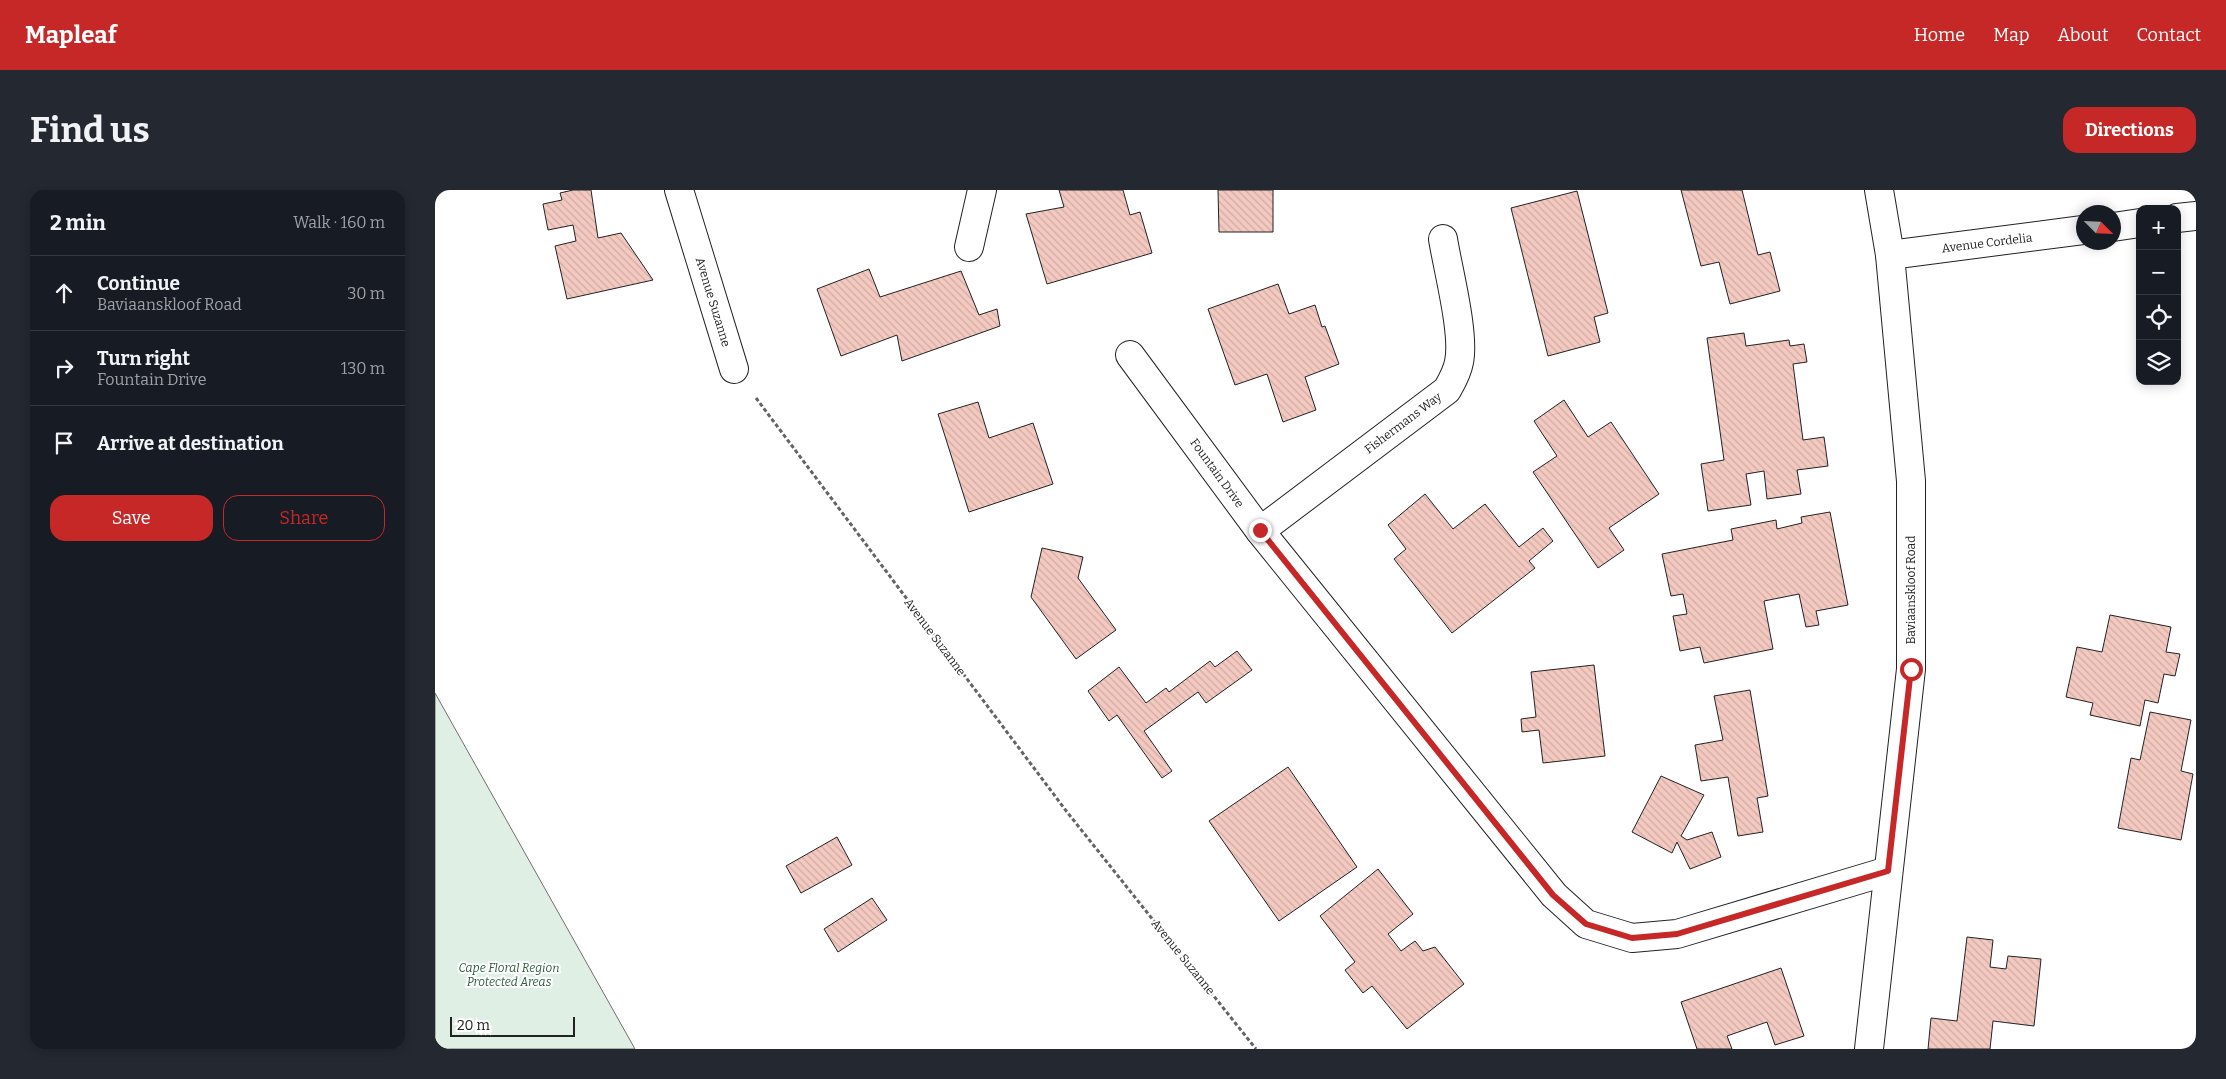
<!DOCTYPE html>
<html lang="en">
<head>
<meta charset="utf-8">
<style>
	body { margin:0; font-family:Bitter,serif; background:#242831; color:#f1f3f6 }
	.controls { position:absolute; right:15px; top:15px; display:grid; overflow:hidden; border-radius:10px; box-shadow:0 2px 12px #0003 }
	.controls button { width:45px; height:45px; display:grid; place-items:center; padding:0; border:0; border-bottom:1px solid #363941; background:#171b24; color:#f1f3f6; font:25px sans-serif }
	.compass { position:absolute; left:1641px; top:15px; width:45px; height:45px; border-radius:50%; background:#171b24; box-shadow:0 2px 12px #0003; rotate:114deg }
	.scale { position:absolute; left:15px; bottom:12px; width:125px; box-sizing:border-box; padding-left:5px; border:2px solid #222; border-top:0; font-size:14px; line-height:18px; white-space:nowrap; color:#222; -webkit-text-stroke:4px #fff; paint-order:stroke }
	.stop { position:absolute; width:15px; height:15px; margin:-11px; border:4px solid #c62828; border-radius:50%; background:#fff }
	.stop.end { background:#c62828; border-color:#fff; box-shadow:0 1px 5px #0008 }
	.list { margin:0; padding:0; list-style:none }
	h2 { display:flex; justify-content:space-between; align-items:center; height:65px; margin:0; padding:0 20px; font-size:21px }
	h2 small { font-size:16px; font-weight:400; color:#9ea1a6 }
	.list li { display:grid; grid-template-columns:32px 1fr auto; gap:15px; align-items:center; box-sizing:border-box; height:75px; padding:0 20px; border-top:1px solid #363941 }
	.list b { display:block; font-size:19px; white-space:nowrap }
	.list p { margin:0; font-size:16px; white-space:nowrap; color:#9ea1a6 }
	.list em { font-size:16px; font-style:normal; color:#9ea1a6 }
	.actions { display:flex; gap:10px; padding:15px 20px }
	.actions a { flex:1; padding:11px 0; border:1px solid #c62828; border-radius:15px; text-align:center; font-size:18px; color:#c62828 }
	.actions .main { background:#c62828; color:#fff }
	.icon { flex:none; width:28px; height:28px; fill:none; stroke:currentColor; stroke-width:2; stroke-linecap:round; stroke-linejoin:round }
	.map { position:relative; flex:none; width:1761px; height:859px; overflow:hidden; border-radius:15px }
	header { display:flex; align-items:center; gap:30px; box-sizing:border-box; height:70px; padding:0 25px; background:#c62828; color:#fff }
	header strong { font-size:24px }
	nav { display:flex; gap:28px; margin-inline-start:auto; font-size:18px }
	.intro { display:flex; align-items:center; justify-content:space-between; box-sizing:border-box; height:120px; padding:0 30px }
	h1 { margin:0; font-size:35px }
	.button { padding:12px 22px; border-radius:15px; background:#c62828; color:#fff; font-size:18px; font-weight:700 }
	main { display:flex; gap:30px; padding:0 30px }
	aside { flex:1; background:#171b24; border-radius:15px; box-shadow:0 2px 12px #0003 }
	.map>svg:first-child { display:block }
	.green { fill:#e0efe3; stroke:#6f6f6f }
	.building { fill:url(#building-back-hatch); stroke:#222 }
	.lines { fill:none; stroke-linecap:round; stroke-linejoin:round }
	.minor-casing { stroke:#222; stroke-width:30 }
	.path { stroke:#646464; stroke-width:3; stroke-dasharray:4 2.5; stroke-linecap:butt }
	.minor { stroke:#fff; stroke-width:28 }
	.route { stroke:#c62828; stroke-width:6 }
	.labels { text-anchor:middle; stroke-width:4; stroke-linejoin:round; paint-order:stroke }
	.street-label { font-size:12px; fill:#222; stroke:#fff }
	.park-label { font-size:12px; font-style:italic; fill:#2f5e38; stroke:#fff }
</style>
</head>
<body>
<header>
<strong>Mapleaf</strong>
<nav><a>Home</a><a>Map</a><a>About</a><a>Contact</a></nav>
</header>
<div class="intro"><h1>Find us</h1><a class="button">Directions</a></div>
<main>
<aside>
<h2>2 min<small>Walk · 160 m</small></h2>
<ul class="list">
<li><svg class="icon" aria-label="ahead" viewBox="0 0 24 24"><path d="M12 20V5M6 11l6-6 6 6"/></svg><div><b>Continue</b><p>Baviaanskloof Road</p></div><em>30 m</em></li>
<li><svg class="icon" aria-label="right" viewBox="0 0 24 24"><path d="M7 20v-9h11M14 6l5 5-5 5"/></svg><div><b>Turn right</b><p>Fountain Drive</p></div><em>130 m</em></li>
<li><svg class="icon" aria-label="arrive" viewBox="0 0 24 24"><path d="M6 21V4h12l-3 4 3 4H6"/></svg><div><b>Arrive at destination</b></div></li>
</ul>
<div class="actions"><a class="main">Save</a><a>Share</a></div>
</aside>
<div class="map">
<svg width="1761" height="859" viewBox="0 0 1761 859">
	<defs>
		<pattern id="building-back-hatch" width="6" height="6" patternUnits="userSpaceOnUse" patternTransform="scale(1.25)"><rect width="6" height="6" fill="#f3c9c0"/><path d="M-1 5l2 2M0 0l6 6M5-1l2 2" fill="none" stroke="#d0aca5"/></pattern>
	</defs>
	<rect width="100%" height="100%" fill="#fff"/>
	<polygon class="green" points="0,503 200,859 0,859"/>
	<g class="building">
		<polygon points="138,0 156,0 163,48 186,43 218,90 132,109 120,56 141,51 138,35 113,40 108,14 127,10 125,3"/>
		<polygon points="624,0 688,0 695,25 705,22 717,63 612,94 591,24 629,17"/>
		<polygon points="783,0 838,0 838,42 784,42"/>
		<polygon points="1246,0 1307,0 1323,65 1335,62 1345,101 1295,114 1284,72 1266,76"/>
		<polygon points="1142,1 1173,123 1159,127 1165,152 1113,166 1076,18"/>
		<polygon points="434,79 445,107 526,81 544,125 562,119 565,136 467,171 462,145 406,166 382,99"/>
		<polygon points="843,94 854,124 880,115 887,137 890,136 904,174 870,187 881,220 848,232 832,184 800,195 773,119"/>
		<polygon points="1309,143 1311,156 1354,150 1355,156 1369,154 1372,172 1358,174 1368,250 1389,247 1393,276 1362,280 1366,304 1332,309 1329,281 1311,284 1316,315 1273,321 1266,274 1289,270 1272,148"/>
		<polygon points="1129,210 1153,247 1176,232 1224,304 1174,338 1189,360 1163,378 1098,282 1122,266 1099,231"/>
		<polygon points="543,212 554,248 598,233 618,294 534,322 503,224"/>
		<polygon points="990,304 1018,339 1050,314 1084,357 1108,338 1118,351 1094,371 1100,378 1017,443 959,369 971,359 953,335"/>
		<polygon points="1395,322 1413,415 1381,421 1384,435 1371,437 1364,404 1329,411 1338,459 1269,473 1265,457 1245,461 1238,426 1252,424 1248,404 1236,406 1227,364 1298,350 1296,339 1341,330 1342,339 1367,333 1366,327"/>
		<polygon points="607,358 648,367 643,388 681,440 641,469 596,407"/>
		<polygon points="1675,425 1736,437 1731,462 1745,464 1740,486 1729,484 1723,513 1710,510 1705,536 1655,525 1658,513 1631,507 1642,457 1667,462"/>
		<polygon points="802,461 817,480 771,513 763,502 709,541 737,581 727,588 682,525 674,531 653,501 684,477 711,513 731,498 734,502 775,471 780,477"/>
		<polygon points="1159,475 1170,566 1108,573 1104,540 1087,542 1086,529 1101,527 1096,482"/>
		<polygon points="1315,500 1333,606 1322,608 1328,642 1303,646 1293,587 1266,591 1260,555 1288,550 1279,506"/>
		<polygon points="1715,522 1756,530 1746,581 1758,584 1746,650 1683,638 1696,568 1705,570"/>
		<polygon points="853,577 922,677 844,731 774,631"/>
		<polygon points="1226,586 1269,605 1246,646 1252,650 1277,642 1286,667 1255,679 1242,652 1237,663 1197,642"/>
		<polygon points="402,647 417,675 366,703 351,676"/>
		<polygon points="943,679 978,724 953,744 966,761 980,751 988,761 1000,757 1029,794 972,839 937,796 928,803 910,780 920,772 885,726"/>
		<polygon points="437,708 452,730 403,762 389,739"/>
		<polygon points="1532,747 1558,750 1555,777 1571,779 1573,766 1606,769 1599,836 1558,831 1555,859 1493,859 1496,828 1522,831"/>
		<polygon points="1346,778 1369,846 1340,855 1332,832 1292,846 1297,859 1262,859 1246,812"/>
	</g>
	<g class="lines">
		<defs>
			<g id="minor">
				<polyline points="244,0 299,179"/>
				<polyline points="1742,28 1761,26"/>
				<polyline points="1678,37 1705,33"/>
				<polyline points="534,57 547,0"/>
				<polyline points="1455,65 1648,40"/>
				<polyline points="695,165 825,341 1119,705 1151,734 1197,748 1242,744 1453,681"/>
				<path d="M825 341 1012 200C1017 191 1022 183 1024 172 1030 144 1013 80 1008 49"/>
				<polyline points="1434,859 1476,479 1476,291 1455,65 1444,0"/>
			</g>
		</defs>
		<use href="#minor" class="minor-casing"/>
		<polyline class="path" points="321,208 632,622 821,859"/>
		<use href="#minor" class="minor"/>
	</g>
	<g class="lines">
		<polyline class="route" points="825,340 1118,705 1151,734 1197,748 1242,744 1453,681 1476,479"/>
	</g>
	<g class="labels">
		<g class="street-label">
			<text transform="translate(1552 53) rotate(-7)" y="4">Avenue Cordelia</text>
			<text transform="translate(278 112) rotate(73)" y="4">Avenue Suzanne</text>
			<text transform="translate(968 233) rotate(-37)" y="4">Fishermans Way</text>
			<text transform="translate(782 283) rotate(54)" y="4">Fountain Drive</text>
			<text transform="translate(1476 400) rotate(-90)" y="4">Baviaanskloof Road</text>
			<text transform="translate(500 447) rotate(53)" y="4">Avenue Suzanne</text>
			<text transform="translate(748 767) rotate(51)" y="4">Avenue Suzanne</text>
		</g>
		<g class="park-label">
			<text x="74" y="782">Cape Floral Region<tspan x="74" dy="14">Protected Areas</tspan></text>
		</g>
	</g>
</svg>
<div class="controls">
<button>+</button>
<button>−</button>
<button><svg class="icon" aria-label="locate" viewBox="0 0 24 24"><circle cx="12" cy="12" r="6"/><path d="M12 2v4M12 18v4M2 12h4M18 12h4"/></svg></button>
<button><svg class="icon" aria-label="layers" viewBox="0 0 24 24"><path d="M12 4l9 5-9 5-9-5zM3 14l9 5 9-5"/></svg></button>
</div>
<svg class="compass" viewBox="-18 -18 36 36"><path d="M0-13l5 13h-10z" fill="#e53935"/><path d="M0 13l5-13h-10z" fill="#9ea1a6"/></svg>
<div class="scale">20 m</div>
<div class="stop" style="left:1476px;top:479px"></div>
<div class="stop end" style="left:825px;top:340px"></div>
</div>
</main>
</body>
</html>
